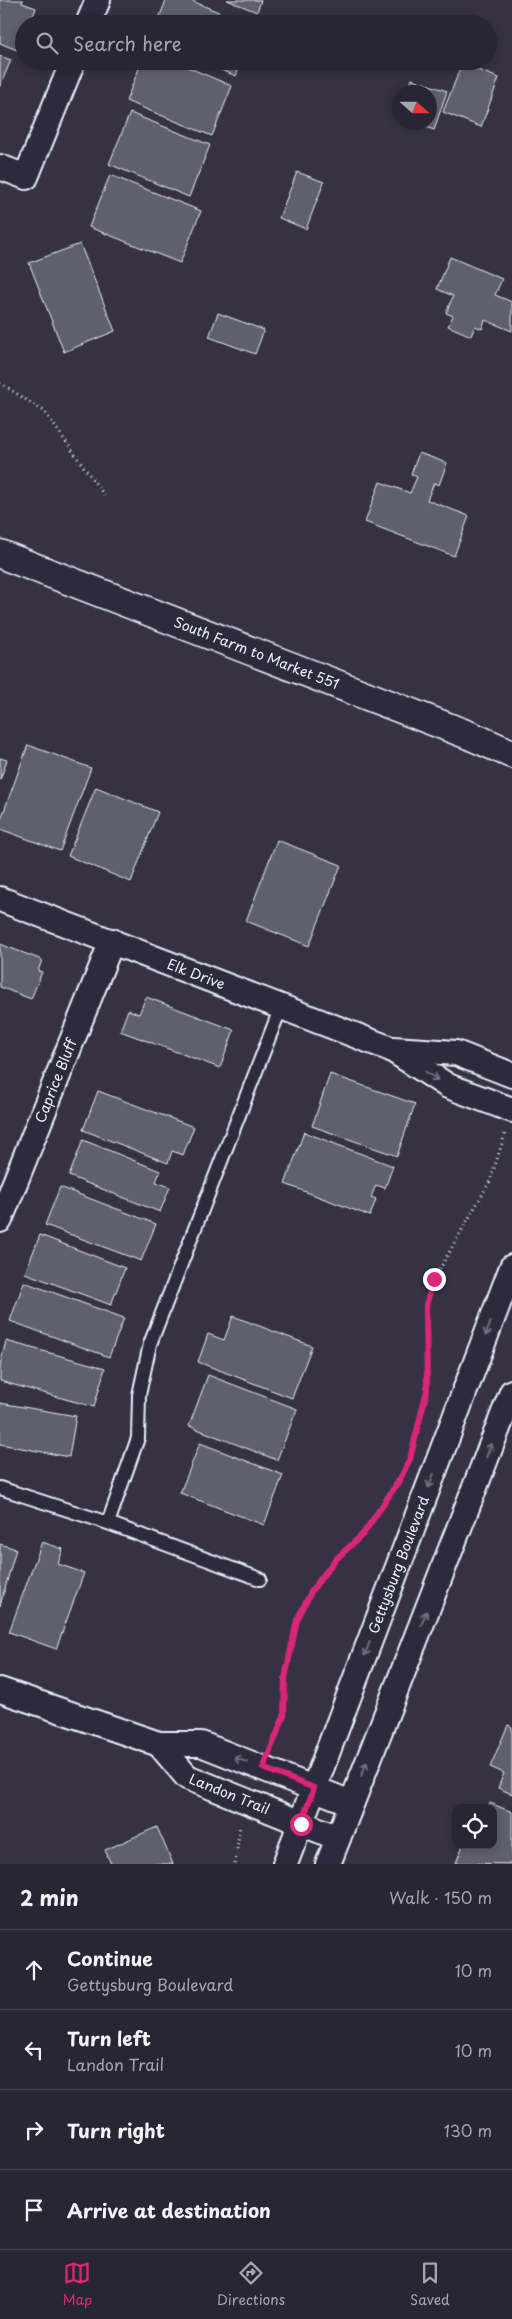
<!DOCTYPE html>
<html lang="en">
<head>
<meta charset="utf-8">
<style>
	body { margin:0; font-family:"Playpen Sans",sans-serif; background:#302e3b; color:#f1f3f6 }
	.controls { position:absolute; right:15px; bottom:15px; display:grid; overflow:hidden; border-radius:10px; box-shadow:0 2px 8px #0003 }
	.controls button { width:45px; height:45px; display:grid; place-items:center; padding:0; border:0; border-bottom:1px solid #44434e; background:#282633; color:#f1f3f6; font:25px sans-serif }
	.compass { position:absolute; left:392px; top:85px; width:45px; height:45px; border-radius:50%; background:#282633; box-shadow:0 2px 8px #0003; rotate:111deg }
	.stop { position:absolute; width:15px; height:15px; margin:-11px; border:4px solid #db2777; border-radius:50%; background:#fff }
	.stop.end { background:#db2777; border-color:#fff; box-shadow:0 1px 5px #0008 }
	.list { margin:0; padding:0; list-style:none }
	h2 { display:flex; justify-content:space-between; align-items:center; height:65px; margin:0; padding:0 20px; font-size:21px }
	h2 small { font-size:16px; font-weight:400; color:#a5a5ac }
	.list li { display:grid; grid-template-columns:32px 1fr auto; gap:15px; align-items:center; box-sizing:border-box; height:80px; padding:0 20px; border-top:1px solid #44434e }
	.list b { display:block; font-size:19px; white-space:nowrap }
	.list p { margin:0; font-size:16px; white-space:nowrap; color:#a5a5ac }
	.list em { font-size:16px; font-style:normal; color:#a5a5ac }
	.icon { flex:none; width:28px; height:28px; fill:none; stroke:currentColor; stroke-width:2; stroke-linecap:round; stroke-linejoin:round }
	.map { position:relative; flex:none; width:512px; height:1864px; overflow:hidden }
	.search { position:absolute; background:#282633; box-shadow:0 2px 8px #0003; left:15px; right:15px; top:15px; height:55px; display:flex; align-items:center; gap:12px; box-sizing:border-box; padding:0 18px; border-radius:28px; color:#a5a5ac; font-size:19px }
	.sheet { height:385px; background:#282633 }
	nav { display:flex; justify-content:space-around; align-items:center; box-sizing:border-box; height:70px; border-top:1px solid #44434e; background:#282633; font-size:14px; color:#a5a5ac }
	nav a { display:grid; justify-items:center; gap:2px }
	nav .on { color:#db2777 }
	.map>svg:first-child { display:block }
	.building { fill:#605e6e; stroke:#e8f1f8 }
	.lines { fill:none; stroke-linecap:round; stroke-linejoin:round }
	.lane-casing { stroke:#e8f1f8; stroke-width:16 }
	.street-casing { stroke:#e8f1f8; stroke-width:28 }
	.secondary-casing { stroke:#e8f1f8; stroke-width:31 }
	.path { stroke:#e8f1f8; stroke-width:3; stroke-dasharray:1 4; stroke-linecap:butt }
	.lane { stroke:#2f2a3d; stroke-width:12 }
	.street { stroke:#2f2a3d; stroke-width:24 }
	.secondary { stroke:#2f2a3d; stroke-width:28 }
	.oneway { stroke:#70707e }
	.route { stroke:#db2777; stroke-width:6 }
	.labels { text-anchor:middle; stroke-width:5; stroke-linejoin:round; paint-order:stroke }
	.street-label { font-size:14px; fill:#e8f1f8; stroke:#2f2a3d }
</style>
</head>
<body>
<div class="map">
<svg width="512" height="1864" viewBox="0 0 512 1864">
	<rect width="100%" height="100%" fill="#363244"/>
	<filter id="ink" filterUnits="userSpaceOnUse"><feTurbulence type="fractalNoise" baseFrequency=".02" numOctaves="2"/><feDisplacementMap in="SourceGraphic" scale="10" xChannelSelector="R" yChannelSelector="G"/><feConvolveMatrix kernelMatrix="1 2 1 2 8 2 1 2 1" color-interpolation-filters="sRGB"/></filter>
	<g filter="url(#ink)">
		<g class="building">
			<polygon points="0,0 23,0 22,3 36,8 30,24 24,24 24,38 19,51 0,43"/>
			<polygon points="166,0 190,0 247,24 157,24"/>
			<polygon points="227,0 261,0 257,12"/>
			<polygon points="0,56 11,60 0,86"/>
			<polygon points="142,61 173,61 232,86 212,136 126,101"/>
			<polygon points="199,61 242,61 236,76"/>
			<polygon points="462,64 499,78 481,127 443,112"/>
			<polygon points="412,79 447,91 434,130 412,122 430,122 430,92 407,92"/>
			<polygon points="130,113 210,145 189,197 109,164"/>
			<polygon points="297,172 324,182 306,229 279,218"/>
			<polygon points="110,175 201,211 180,263 89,227"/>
			<polygon points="80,244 115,331 64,352 29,263"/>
			<polygon points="450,257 502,279 495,295 512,302 512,331 485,320 482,329 475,326 471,336 448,326 453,316 446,313 453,296 437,289"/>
			<polygon points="218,313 264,330 255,354 209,337"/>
			<polygon points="419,453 447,463 439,485 434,483 427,500 469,516 454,556 365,522 380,482 410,493 417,477 411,474"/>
			<polygon points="28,745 91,768 60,851 0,829 0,822"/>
			<polygon points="0,758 7,760 0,780"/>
			<polygon points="96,787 158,812 131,882 68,856"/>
			<polygon points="277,840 341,865 309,946 246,921"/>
			<polygon points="0,944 42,960 38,971 42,972 31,999 0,987"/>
			<polygon points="146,997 234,1030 220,1068 120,1031 128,1010 139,1014"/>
			<polygon points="330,1074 415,1104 397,1156 312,1126"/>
			<polygon points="98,1091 194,1127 183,1155 172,1151 168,1163 83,1130"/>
			<polygon points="304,1132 393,1166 385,1188 376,1185 371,1197 376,1199 370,1216 285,1184"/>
			<polygon points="83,1140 160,1171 156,1182 170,1187 160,1212 69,1176"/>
			<polygon points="60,1187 156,1224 141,1261 45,1225"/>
			<polygon points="40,1235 125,1268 111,1305 25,1273"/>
			<polygon points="24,1282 124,1318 109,1357 10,1321"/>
			<polygon points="233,1316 312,1346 292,1398 198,1362 208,1334 224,1340"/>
			<polygon points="6,1341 105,1368 94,1407 0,1381 0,1365"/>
			<polygon points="208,1375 297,1409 277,1460 189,1426"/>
			<polygon points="0,1403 76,1416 69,1457 0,1444"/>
			<polygon points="200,1443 283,1475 264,1525 180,1493"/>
			<polygon points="42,1542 63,1549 58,1564 84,1573 56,1649 9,1632"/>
			<polygon points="0,1544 16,1549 0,1606"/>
			<polygon points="508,1725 512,1727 512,1794 498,1788 504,1773 490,1767"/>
			<polygon points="490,1803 512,1812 512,1864 456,1863 463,1845 493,1845 493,1808 488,1808"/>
			<polygon points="157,1827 173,1864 111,1864 105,1850"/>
		</g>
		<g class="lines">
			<defs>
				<g id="lane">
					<polyline points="0,1488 108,1523 260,1579"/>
					<polyline points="108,1523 138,1438 139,1395 150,1344 281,1007"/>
				</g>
				<g id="street">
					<polyline points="88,24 98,0"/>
					<polyline points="0,167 26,177 73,61"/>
					<path id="s1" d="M0 899 391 1049 448 1086 512 1110"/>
					<polyline points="393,1049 456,1053 512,1075"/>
					<path id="s2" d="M0 1220 112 941"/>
					<polyline points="0,1690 159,1744 201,1744 351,1803"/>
					<path id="s3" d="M159 1744 187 1777 338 1838"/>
					<path id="s4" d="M285 1864 512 1267"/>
					<polyline points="328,1864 512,1392"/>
				</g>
				<g id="secondary">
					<path id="s5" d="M0 554 471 736 512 754"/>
				</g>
			</defs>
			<use href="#lane" class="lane-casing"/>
			<use href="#street" class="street-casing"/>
			<use href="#secondary" class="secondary-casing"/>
			<g class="path">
				<polyline points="0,383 44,411 106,498"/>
				<polyline points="412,1450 427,1390 426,1305 434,1279 490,1181 505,1134"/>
				<polyline points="273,1744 284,1716 285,1678 297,1619 312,1590 334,1561 363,1534 405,1469"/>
				<polyline points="235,1864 240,1826"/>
			</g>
			<use href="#lane" class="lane"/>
			<use href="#street" class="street"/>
			<use href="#secondary" class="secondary"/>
		</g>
		<defs><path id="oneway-shaft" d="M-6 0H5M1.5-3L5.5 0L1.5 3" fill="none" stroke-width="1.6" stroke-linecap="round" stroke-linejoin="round" transform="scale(1.25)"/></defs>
		<g class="oneway">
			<use href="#oneway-shaft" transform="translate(432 1076) rotate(33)"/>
			<use href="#oneway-shaft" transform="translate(488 1329) rotate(111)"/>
			<use href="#oneway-shaft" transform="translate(489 1450) rotate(-69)"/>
			<use href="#oneway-shaft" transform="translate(431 1481) rotate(111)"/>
			<use href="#oneway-shaft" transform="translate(424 1618) rotate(-69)"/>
			<use href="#oneway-shaft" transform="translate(367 1649) rotate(111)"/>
			<use href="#oneway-shaft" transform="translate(241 1760) rotate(-159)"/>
			<use href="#oneway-shaft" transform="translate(364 1769) rotate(-69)"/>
		</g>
	</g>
	<g class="lines" filter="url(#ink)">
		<polyline class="route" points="301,1824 314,1788 263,1768 284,1716 285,1678 297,1620 312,1590 334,1561 363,1534 399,1481 410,1459 427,1390 426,1305 434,1279"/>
	</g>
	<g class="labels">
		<g class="street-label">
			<text dy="5" stroke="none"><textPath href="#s5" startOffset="275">South Farm to Market 551</textPath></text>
			<text dy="5" stroke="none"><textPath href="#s1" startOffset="210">Elk Drive</textPath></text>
			<text dy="5" stroke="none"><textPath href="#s2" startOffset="150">Caprice Bluff</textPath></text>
			<text dy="5" stroke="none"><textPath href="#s4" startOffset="320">Gettysburg Boulevard</textPath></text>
			<text dy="5" stroke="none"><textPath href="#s3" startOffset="89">Landon Trail</textPath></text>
		</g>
	</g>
</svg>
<div class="controls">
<button><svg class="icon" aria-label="locate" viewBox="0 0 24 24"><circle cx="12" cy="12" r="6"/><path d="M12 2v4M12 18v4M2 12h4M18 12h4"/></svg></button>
</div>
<svg class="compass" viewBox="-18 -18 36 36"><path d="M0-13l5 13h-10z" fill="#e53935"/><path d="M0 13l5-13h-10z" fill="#a5a5ac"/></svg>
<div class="stop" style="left:301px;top:1824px"></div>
<div class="stop end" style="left:434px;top:1279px"></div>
<div class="search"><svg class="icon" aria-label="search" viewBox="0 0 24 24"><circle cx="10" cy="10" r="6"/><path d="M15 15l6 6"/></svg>Search here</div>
</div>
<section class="sheet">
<h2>2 min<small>Walk · 150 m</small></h2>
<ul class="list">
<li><svg class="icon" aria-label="ahead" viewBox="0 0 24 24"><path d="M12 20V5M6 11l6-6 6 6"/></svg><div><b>Continue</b><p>Gettysburg Boulevard</p></div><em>10 m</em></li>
<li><svg class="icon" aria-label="left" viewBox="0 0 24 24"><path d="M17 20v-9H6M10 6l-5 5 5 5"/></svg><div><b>Turn left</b><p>Landon Trail</p></div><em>10 m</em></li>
<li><svg class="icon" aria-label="right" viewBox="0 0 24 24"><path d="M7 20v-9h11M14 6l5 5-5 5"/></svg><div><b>Turn right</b></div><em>130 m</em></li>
<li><svg class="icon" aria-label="arrive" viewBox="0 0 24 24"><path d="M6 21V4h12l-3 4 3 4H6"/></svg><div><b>Arrive at destination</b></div></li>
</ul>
</section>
<nav>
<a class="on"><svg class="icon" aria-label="map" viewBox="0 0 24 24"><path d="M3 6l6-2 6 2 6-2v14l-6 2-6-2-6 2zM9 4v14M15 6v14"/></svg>Map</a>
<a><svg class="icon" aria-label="directions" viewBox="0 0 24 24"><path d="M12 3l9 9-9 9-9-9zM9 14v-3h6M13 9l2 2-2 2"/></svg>Directions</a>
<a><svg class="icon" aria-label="saved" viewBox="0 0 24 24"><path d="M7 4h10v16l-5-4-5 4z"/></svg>Saved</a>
</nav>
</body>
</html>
